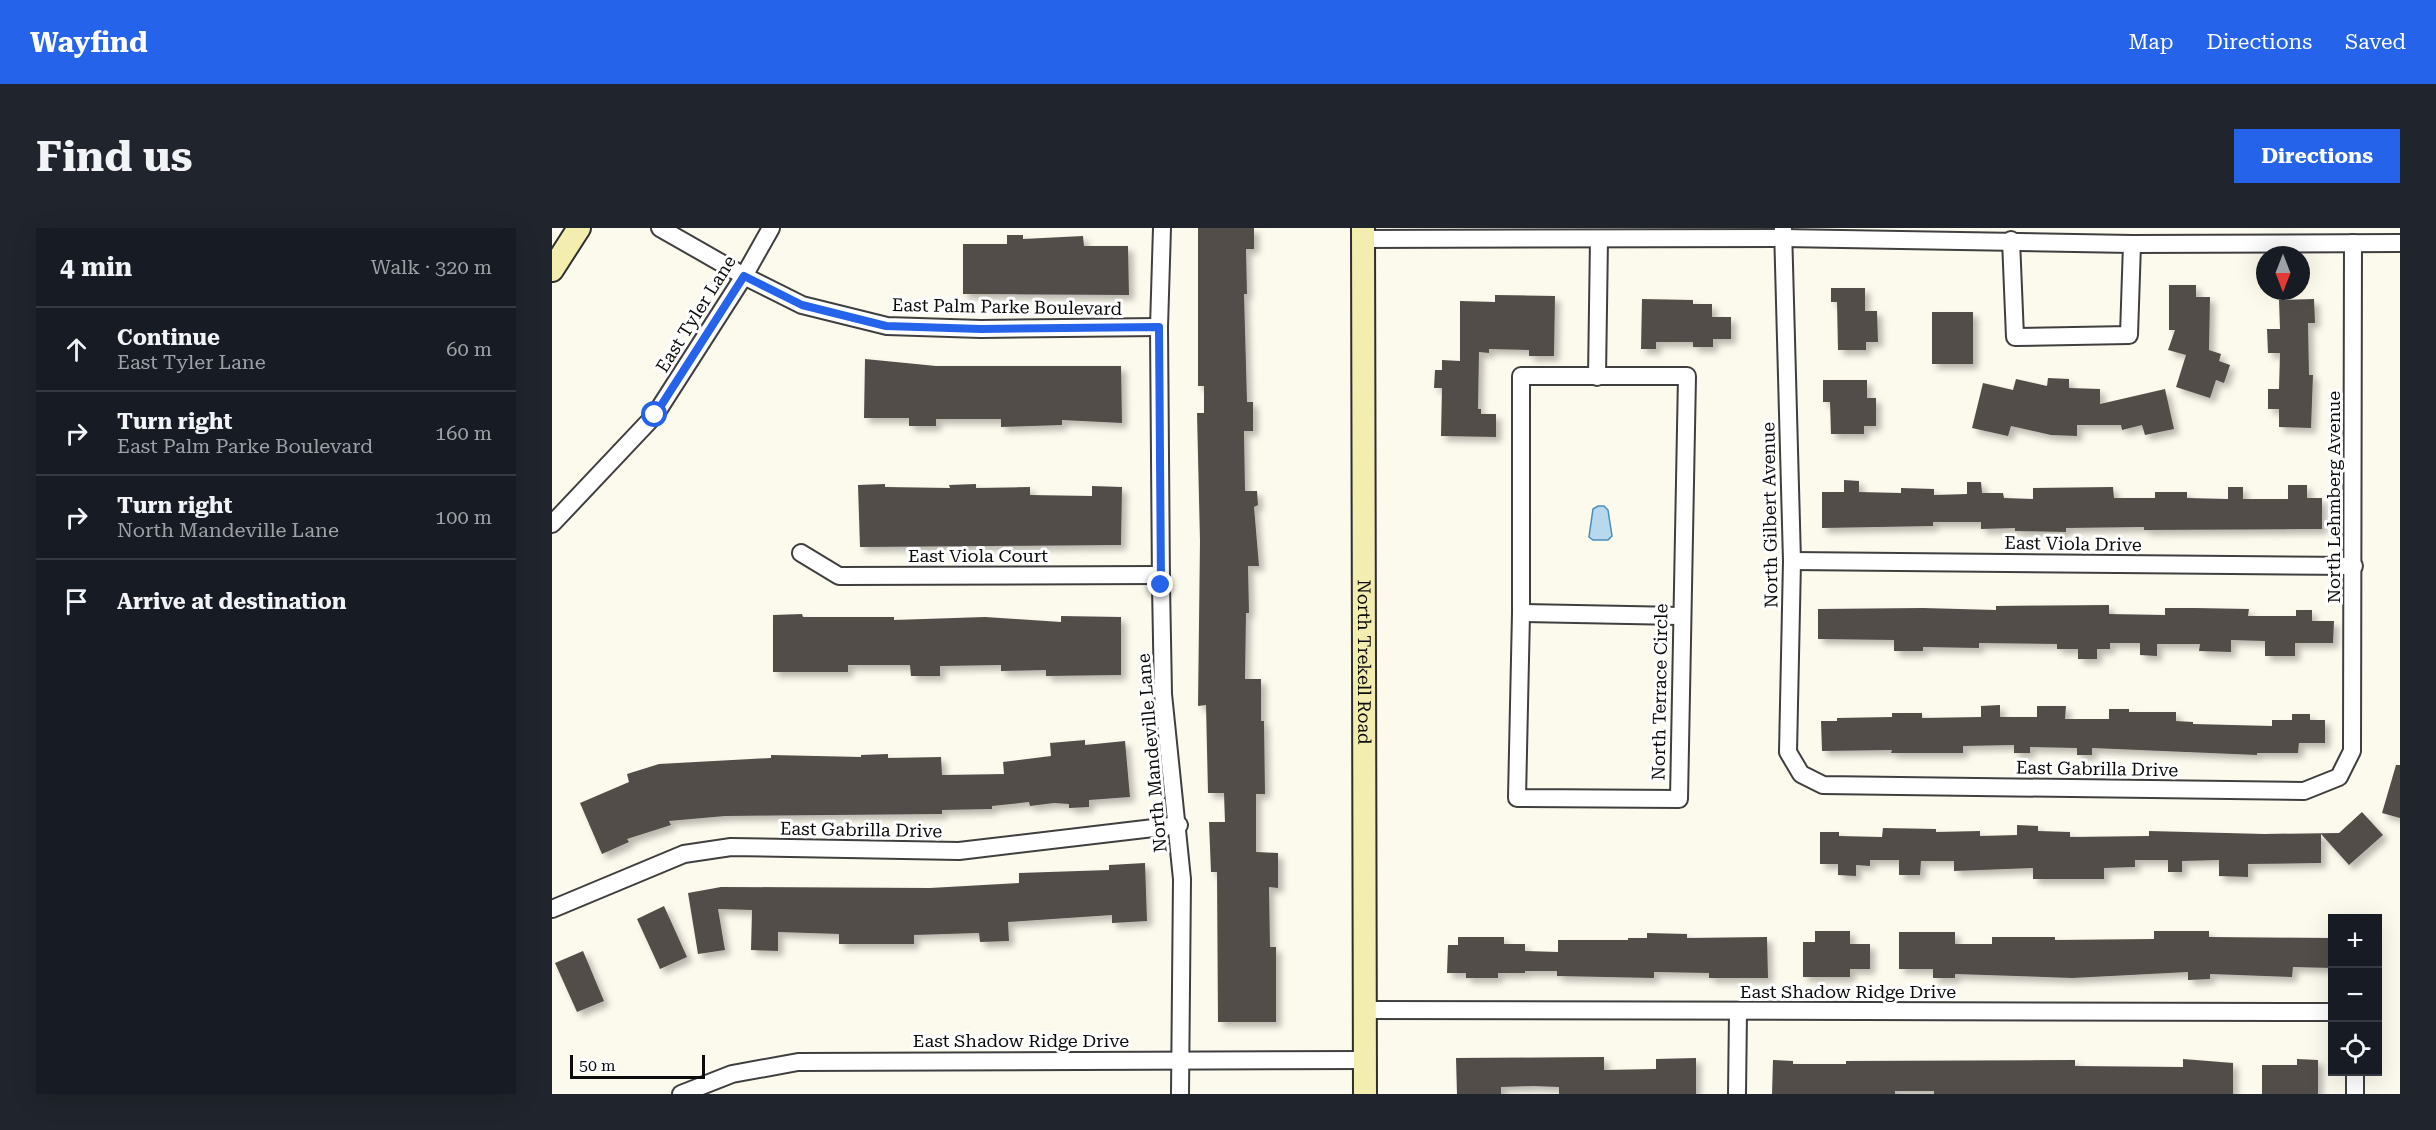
<!DOCTYPE html>
<html lang="en">
<head>
<meta charset="utf-8">
<style>
	body { margin:0; font-family:"Roboto Serif",serif; background:#20242c; color:#f1f3f6 }
	.controls { position:absolute; right:18px; bottom:18px; display:grid; overflow:hidden; border-radius:0px; box-shadow:0 6px 24px #0002 }
	.controls button { width:54px; height:54px; display:grid; place-items:center; padding:0; border:0; border-bottom:2px solid #363941; background:#171b24; color:#f1f3f6; font:30px sans-serif }
	.compass { position:absolute; left:1704px; top:18px; width:54px; height:54px; border-radius:50%; background:#171b24; box-shadow:0 6px 24px #0002; rotate:180deg }
	.scale { position:absolute; left:18px; bottom:15px; width:135px; box-sizing:border-box; padding-left:6px; border:3px solid #0c0c0c; border-top:0; font-size:16px; line-height:21px; white-space:nowrap; color:#0c0c0c; -webkit-text-stroke:4px #fff; paint-order:stroke }
	.stop { position:absolute; width:18px; height:18px; margin:-14px; border:4px solid #2563eb; border-radius:50%; background:#fff }
	.stop.end { background:#2563eb; border-color:#fff; box-shadow:0 2px 6px #0008 }
	.list { margin:0; padding:0; list-style:none }
	h2 { display:flex; justify-content:space-between; align-items:center; height:78px; margin:0; padding:0 24px; font-size:26px }
	h2 small { font-size:20px; font-weight:400; color:#9ea1a6 }
	.list li { display:grid; grid-template-columns:39px 1fr auto; gap:18px; align-items:center; box-sizing:border-box; height:84px; padding:0 24px; border-top:2px solid #363941 }
	.list b { display:block; font-size:22px; white-space:nowrap }
	.list p { margin:0; font-size:20px; white-space:nowrap; color:#9ea1a6 }
	.list em { font-size:20px; font-style:normal; color:#9ea1a6 }
	.icon { flex:none; width:33px; height:33px; fill:none; stroke:currentColor; stroke-width:2; stroke-linecap:round; stroke-linejoin:round }
	.map { position:relative; flex:none; width:1848px; height:866px; overflow:hidden; border-radius:0px }
	header { display:flex; align-items:center; gap:36px; box-sizing:border-box; height:84px; padding:0 30px; background:#2563eb; color:#fff }
	header strong { font-size:28px }
	nav { display:flex; gap:33px; margin-inline-start:auto; font-size:21px }
	.intro { display:flex; align-items:center; justify-content:space-between; box-sizing:border-box; height:144px; padding:0 36px }
	h1 { margin:0; font-size:42px }
	.button { padding:15px 27px; border-radius:0px; background:#2563eb; color:#fff; font-size:21px; font-weight:700 }
	main { display:flex; gap:36px; padding:0 36px }
	aside { flex:1; background:#171b24; border-radius:0px; box-shadow:0 6px 24px #0002 }
	.map>svg:first-child { display:block }
	.water { fill:#b8d9ed; stroke:#498dba; stroke-width:1.5 }
	.building { fill:#534d4a; filter:url(#shadow) }
	.lines { fill:none; stroke-linecap:round; stroke-linejoin:round }
	.street-casing { stroke:#3f3f3f; stroke-width:20 }
	.secondary-casing { stroke:#2e2e2e; stroke-width:26 }
	.street { stroke:#fff; stroke-width:16 }
	.secondary { stroke:#f4edb0; stroke-width:22 }
	.route { stroke:#2563eb; stroke-width:8 }
	.labels { text-anchor:middle; stroke-width:6; stroke-linejoin:round; paint-order:stroke }
	.street-label { font-size:18px; fill:#0c0c0c; stroke:#fff }
</style>
</head>
<body>
<header>
<strong>Wayfind</strong>
<nav><a>Map</a><a>Directions</a><a>Saved</a></nav>
</header>
<div class="intro"><h1>Find us</h1><a class="button">Directions</a></div>
<main>
<aside>
<h2>4 min<small>Walk · 320 m</small></h2>
<ul class="list">
<li><svg class="icon" aria-label="ahead" viewBox="0 0 24 24"><path d="M12 20V5M6 11l6-6 6 6"/></svg><div><b>Continue</b><p>East Tyler Lane</p></div><em>60 m</em></li>
<li><svg class="icon" aria-label="right" viewBox="0 0 24 24"><path d="M7 20v-9h11M14 6l5 5-5 5"/></svg><div><b>Turn right</b><p>East Palm Parke Boulevard</p></div><em>160 m</em></li>
<li><svg class="icon" aria-label="right" viewBox="0 0 24 24"><path d="M7 20v-9h11M14 6l5 5-5 5"/></svg><div><b>Turn right</b><p>North Mandeville Lane</p></div><em>100 m</em></li>
<li><svg class="icon" aria-label="arrive" viewBox="0 0 24 24"><path d="M6 21V4h12l-3 4 3 4H6"/></svg><div><b>Arrive at destination</b></div></li>
</ul>
</aside>
<div class="map">
<svg width="1848" height="866" viewBox="0 0 1848 866">
	<defs>
		<filter id="shadow"><feDropShadow dx="5" dy="5" stdDeviation="3" flood-color="#0004"/></filter>
	</defs>
	<rect width="100%" height="100%" fill="#fcf9ed"/>
	<polygon class="water" points="1046,278 1052,278 1056,282 1060,308 1056,312 1041,312 1037,309 1041,281"/>
	<g class="building">
		<polygon points="646,0 702,0 702,21 694,21 695,66 692,66 695,174 701,174 701,203 692,203 693,263 705,263 706,277 702,279 707,338 696,338 697,385 694,385 693,451 709,451 709,493 712,493 713,566 704,566 704,624 726,625 726,660 717,659 718,719 724,719 724,794 666,794 665,644 659,644 657,594 673,594 672,565 656,565 654,477 646,478 648,313 645,185 652,185 652,158 646,158"/>
		<polygon points="455,7 471,7 471,11 531,8 532,18 576,18 577,67 411,66 411,16 455,16"/>
		<polygon points="1617,57 1644,57 1644,69 1658,69 1657,122 1669,126 1667,133 1678,137 1672,155 1664,152 1658,170 1624,159 1634,127 1616,122 1623,102 1617,102"/>
		<polygon points="1279,60 1313,60 1313,83 1325,83 1326,114 1314,114 1314,122 1286,122 1285,74 1279,74"/>
		<polygon points="943,67 1003,68 1002,128 977,128 977,122 937,121 937,125 927,124 926,181 929,181 929,186 944,186 944,209 889,208 890,160 882,160 883,142 890,142 890,132 908,133 908,73 943,74"/>
		<polygon points="1090,71 1141,72 1141,76 1160,76 1160,89 1179,89 1179,111 1161,111 1161,119 1141,119 1141,114 1104,114 1104,121 1089,121"/>
		<polygon points="1762,71 1763,95 1756,95 1757,147 1761,147 1759,200 1727,199 1727,181 1716,181 1716,161 1727,161 1728,125 1716,125 1715,101 1728,101 1727,72"/>
		<rect x="1380" y="84" width="41" height="52"/>
		<polygon points="313,131 384,138 569,138 570,195 510,192 510,197 449,199 449,191 384,191 384,198 357,198 357,190 312,190"/>
		<polygon points="1496,150 1517,151 1517,160 1548,161 1548,176 1613,161 1622,201 1593,207 1590,197 1570,202 1569,197 1525,197 1525,208 1499,207 1459,198 1456,208 1420,200 1431,155 1461,162 1464,151 1495,158"/>
		<polygon points="1271,152 1315,152 1315,170 1324,170 1324,198 1312,198 1312,206 1279,206 1278,174 1271,174"/>
		<polygon points="1292,252 1307,253 1307,264 1349,265 1349,260 1382,261 1382,267 1415,266 1415,254 1429,254 1430,265 1451,265 1452,270 1481,271 1481,260 1561,259 1562,270 1603,270 1603,264 1635,264 1635,270 1676,271 1676,259 1691,259 1691,271 1736,271 1736,257 1755,257 1755,270 1770,270 1770,301 1592,302 1592,299 1514,300 1514,304 1463,303 1463,300 1429,301 1429,294 1381,294 1381,298 1270,300 1270,264 1292,264"/>
		<polygon points="333,256 333,259 398,260 397,257 424,256 424,260 478,259 478,267 540,268 540,258 570,259 569,317 308,319 306,257"/>
		<polygon points="1557,377 1557,386 1613,387 1613,380 1643,380 1697,381 1696,388 1744,388 1744,382 1760,382 1760,393 1782,393 1781,415 1743,415 1743,428 1713,428 1713,413 1679,412 1679,424 1647,423 1648,416 1605,416 1605,428 1588,427 1588,415 1558,415 1558,421 1545,421 1545,431 1526,431 1526,421 1505,421 1505,416 1427,415 1427,420 1371,419 1371,423 1342,423 1342,412 1266,411 1266,381 1371,380 1444,382 1444,378"/>
		<polygon points="250,386 251,389 342,389 342,392 433,389 509,394 509,388 569,389 569,447 494,448 494,442 449,443 449,437 388,438 388,448 359,448 358,437 296,437 296,444 221,444 221,387"/>
		<polygon points="1448,477 1448,489 1485,489 1485,478 1514,478 1513,491 1557,491 1557,481 1577,481 1577,484 1624,484 1624,493 1641,494 1641,496 1720,498 1720,492 1740,492 1740,486 1758,486 1758,492 1773,492 1773,515 1747,515 1746,525 1705,525 1705,527 1540,520 1540,527 1525,527 1525,520 1478,519 1478,525 1462,525 1462,517 1411,518 1411,525 1339,525 1340,522 1270,523 1269,493 1285,493 1285,490 1340,489 1340,485 1370,485 1370,490 1429,489 1429,478"/>
		<polygon points="533,512 533,517 573,513 578,569 537,572 537,579 517,580 517,576 502,575 478,578 477,574 440,578 440,581 390,582 390,586 173,588 117,593 119,597 75,611 77,614 50,626 28,575 77,554 75,546 107,536 219,530 219,527 309,529 309,527 336,526 336,530 389,529 390,547 452,546 451,534 499,528 498,515"/>
		<polygon points="1844,537 1848,537 1848,590 1830,585"/>
		<polygon points="1810,584 1831,607 1797,637 1769,606 1769,635 1696,636 1696,649 1667,648 1667,632 1630,633 1630,644 1616,644 1616,632 1583,632 1583,639 1552,640 1552,651 1481,651 1481,640 1402,643 1402,633 1369,633 1368,647 1347,647 1347,632 1318,632 1318,638 1304,637 1304,648 1286,647 1286,636 1268,636 1268,604 1287,604 1287,608 1330,609 1331,600 1384,601 1384,604 1428,603 1428,608 1465,607 1465,597 1486,598 1486,603 1518,604 1518,609 1597,608 1597,603 1712,606 1787,605"/>
		<polygon points="593,635 595,693 560,695 560,687 456,694 457,713 428,714 427,705 362,707 362,716 287,716 287,706 226,704 226,723 199,722 200,682 166,681 173,722 146,726 136,665 169,659 378,660 467,655 467,645 557,642 557,637"/>
		<polygon points="112,678 135,729 108,741 85,691"/>
		<polygon points="1263,703 1298,703 1298,716 1318,716 1318,741 1298,741 1298,749 1251,749 1251,714 1263,714"/>
		<polygon points="1602,703 1657,703 1657,709 1780,710 1780,740 1741,739 1740,749 1658,746 1658,751 1636,752 1636,744 1520,750 1403,746 1403,750 1381,750 1381,741 1347,741 1347,704 1403,704 1403,716 1440,716 1440,709 1503,709 1503,712 1602,711"/>
		<polygon points="1095,705 1135,706 1135,710 1215,709 1216,750 1157,750 1157,745 1102,744 1102,750 1005,748 1005,743 973,743 973,745 946,745 946,750 914,750 914,745 895,745 896,717 906,717 906,709 952,709 952,716 973,716 973,723 1006,724 1006,712 1076,712 1076,710 1095,710"/>
		<polygon points="31,723 52,773 25,784 3,735"/>
		<polygon points="1052,829 1052,842 1104,841 1104,831 1144,830 1144,866 1007,866 1007,859 981,858 949,859 949,866 905,866 904,830"/>
		<polygon points="1631,831 1681,835 1681,866 1382,866 1382,863 1343,863 1343,866 1220,866 1221,832 1241,833 1241,836 1294,836 1294,833 1523,832 1523,838 1631,839"/>
		<polygon points="1745,831 1766,832 1766,866 1710,866 1710,837 1745,837"/>
	</g>
	<g class="lines">
		<defs>
			<g id="street">
				<polyline points="108,0 192,48 250,77 335,98 429,101 607,99"/>
				<polyline points="610,0 607,99 609,357 611,466 630,651 628,866"/>
				<polyline points="1231,0 1240,333 1236,524 1249,546 1271,557 1752,563 1787,549 1800,523 1801,15"/>
				<polyline points="811,11 1231,10 1580,16 1848,15"/>
				<polyline points="1459,12 1463,109 1577,107 1580,16"/>
				<polygon points="969,148 1135,148 1127,571 965,570 969,385"/>
				<polyline points="1045,149 1047,11"/>
				<polyline points="0,296 103,187 192,48 219,0"/>
				<polyline points="249,325 287,348 609,347"/>
				<polyline points="1240,333 1802,338"/>
				<polyline points="969,385 1128,388"/>
				<polyline points="0,681 132,626 179,619 407,623 627,597"/>
				<polyline points="812,782 1780,784"/>
				<polyline points="1803,844 1803,866"/>
				<polyline points="129,866 180,846 246,834 813,832"/>
				<polyline points="1185,866 1186,784"/>
			</g>
			<g id="secondary">
				<path id="s1" d="M811 0 813 866"/>
				<polyline points="0,42 27,0"/>
			</g>
		</defs>
		<use href="#street" class="street-casing"/>
		<use href="#secondary" class="secondary-casing"/>
		<use href="#street" class="street"/>
		<use href="#secondary" class="secondary"/>
	</g>
	<g class="lines">
		<polyline class="route" points="103,187 192,48 250,77 334,98 429,101 607,99 609,357"/>
	</g>
	<g class="labels">
		<g class="street-label">
			<text transform="translate(455 79) rotate(1)" y="6">East Palm Parke Boulevard</text>
			<text transform="translate(144 86) rotate(-58)" y="6">East Tyler Lane</text>
			<text transform="translate(1782 269) rotate(-90)" y="6">North Lehmberg Avenue</text>
			<text transform="translate(1218 287) rotate(-91)" y="6">North Gilbert Avenue</text>
			<text transform="translate(1521 316) rotate(1)" y="6">East Viola Drive</text>
			<text x="426" y="334">East Viola Court</text>
			<text dy="6" stroke="none"><textPath href="#s1" startOffset="434">North Trekell Road</textPath></text>
			<text transform="translate(1108 464) rotate(-89)" y="6">North Terrace Circle</text>
			<text transform="translate(600 525) rotate(-95)" y="6">North Mandeville Lane</text>
			<text transform="translate(1545 541) rotate(1)" y="6">East Gabrilla Drive</text>
			<text transform="translate(309 602) rotate(1)" y="6">East Gabrilla Drive</text>
			<text x="1296" y="770">East Shadow Ridge Drive</text>
			<text x="469" y="819">East Shadow Ridge Drive</text>
		</g>
	</g>
</svg>
<div class="controls">
<button>+</button>
<button>−</button>
<button><svg class="icon" aria-label="locate" viewBox="0 0 24 24"><circle cx="12" cy="12" r="6"/><path d="M12 2v4M12 18v4M2 12h4M18 12h4"/></svg></button>
</div>
<svg class="compass" viewBox="-18 -18 36 36"><path d="M0-13l5 13h-10z" fill="#e53935"/><path d="M0 13l5-13h-10z" fill="#9ea1a6"/></svg>
<div class="scale">50 m</div>
<div class="stop" style="left:103px;top:187px"></div>
<div class="stop end" style="left:609px;top:357px"></div>
</div>
</main>
</body>
</html>
